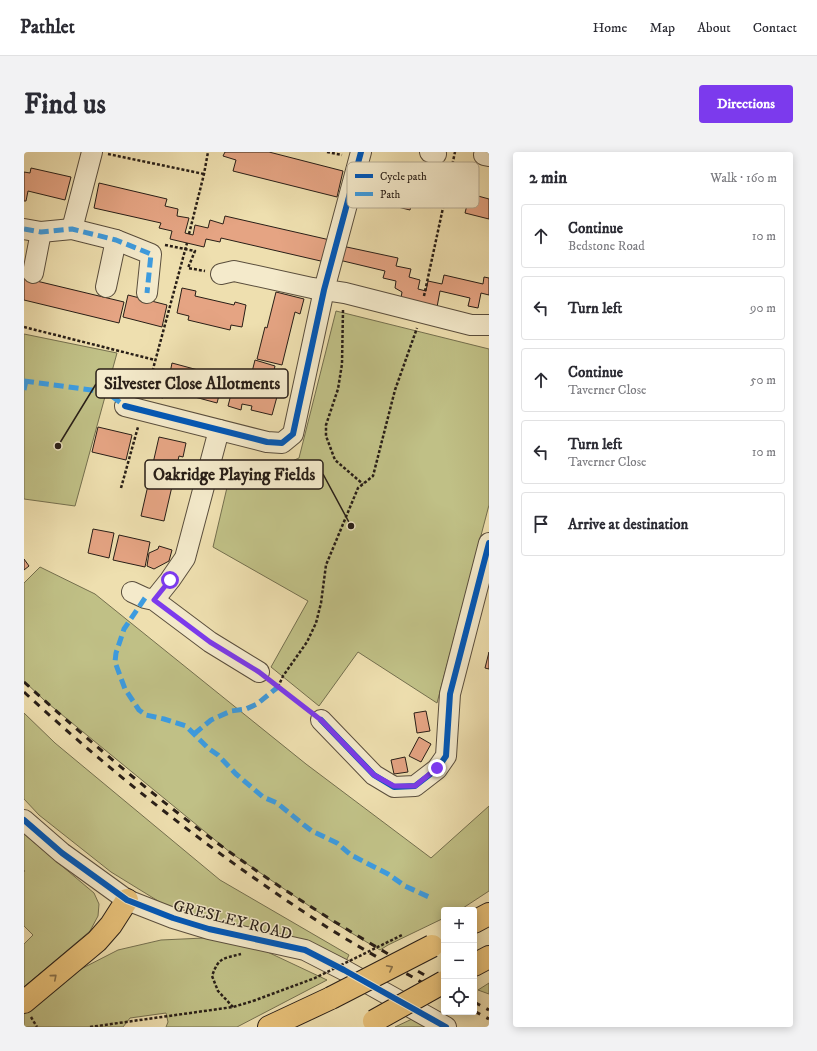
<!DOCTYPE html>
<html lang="en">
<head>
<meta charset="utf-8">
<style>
	body { margin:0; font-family:"IM FELL DW Pica",serif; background:#f2f2f3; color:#2b2b33 }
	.controls { position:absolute; right:12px; bottom:12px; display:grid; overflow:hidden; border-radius:4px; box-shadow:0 2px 10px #0003 }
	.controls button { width:36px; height:36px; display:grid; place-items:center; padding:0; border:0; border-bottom:1px solid #e1e1e2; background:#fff; color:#2b2b33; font:20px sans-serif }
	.stop { position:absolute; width:12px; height:12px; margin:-9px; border:3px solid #7c3aed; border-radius:50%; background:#fff }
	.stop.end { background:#7c3aed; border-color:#fff; box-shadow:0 1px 4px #0008 }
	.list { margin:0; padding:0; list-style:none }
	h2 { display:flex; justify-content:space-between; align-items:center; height:52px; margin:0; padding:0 16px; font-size:17px }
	h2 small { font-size:13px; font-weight:400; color:#7c7c81 }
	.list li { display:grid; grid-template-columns:26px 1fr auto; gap:12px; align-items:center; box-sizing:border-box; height:64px; margin:0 8px 8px; padding:0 8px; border:1px solid #e1e1e2; border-radius:4px }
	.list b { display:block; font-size:15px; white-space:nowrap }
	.list p { margin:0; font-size:13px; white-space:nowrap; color:#7c7c81 }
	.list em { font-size:13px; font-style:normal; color:#7c7c81 }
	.icon { flex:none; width:22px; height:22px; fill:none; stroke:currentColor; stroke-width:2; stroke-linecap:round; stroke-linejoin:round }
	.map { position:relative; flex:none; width:465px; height:875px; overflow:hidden; border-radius:4px }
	header { display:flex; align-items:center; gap:24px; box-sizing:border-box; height:56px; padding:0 20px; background:#fff; border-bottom:1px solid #e1e1e2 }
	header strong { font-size:19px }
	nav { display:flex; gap:22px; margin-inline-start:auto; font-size:14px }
	.intro { display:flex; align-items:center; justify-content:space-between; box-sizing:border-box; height:96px; padding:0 24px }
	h1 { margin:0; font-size:28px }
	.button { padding:10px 18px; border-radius:4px; background:#7c3aed; color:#fff; font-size:14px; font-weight:700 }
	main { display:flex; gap:24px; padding:0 24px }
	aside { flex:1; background:#fff; border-radius:4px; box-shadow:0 2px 10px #0003 }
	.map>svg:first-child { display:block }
	.green { fill:#c0c086; stroke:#746f4e }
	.building { fill:#e5a483; stroke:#281e17 }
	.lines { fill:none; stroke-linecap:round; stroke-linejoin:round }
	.minor-casing { stroke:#5a4e3d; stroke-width:22 }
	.highway-casing { stroke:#281e17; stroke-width:24 }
	.path { stroke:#281e17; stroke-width:2.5; stroke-dasharray:3 2; stroke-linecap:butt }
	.minor { stroke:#f4eacb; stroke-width:20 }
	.highway { stroke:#e7c078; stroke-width:22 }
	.rail { stroke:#281e17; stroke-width:3; stroke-dasharray:7 7; stroke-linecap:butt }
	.highway-bridge-casing { stroke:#281e17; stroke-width:24; stroke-linecap:butt }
	.path-bridge { stroke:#281e17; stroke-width:2.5; stroke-dasharray:3 2; stroke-linecap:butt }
	.highway-bridge { stroke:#e7c078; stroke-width:22 }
	.quiet { stroke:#3d9bdf; stroke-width:5; stroke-dasharray:10 5; stroke-linecap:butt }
	.cycleway-casing { stroke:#f4eacb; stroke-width:8 }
	.cycleway { stroke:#0057b8; stroke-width:6 }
	.oneway { stroke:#886f48 }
	.route { stroke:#7c3aed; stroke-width:5 }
	.labels { text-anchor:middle; stroke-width:3; stroke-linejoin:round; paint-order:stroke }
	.street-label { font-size:16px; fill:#281e17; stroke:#f4eacb }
	.key { fill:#f4eacb; stroke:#b7ad95; stroke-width:1 }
	.key-label { font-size:11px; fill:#281e17 }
	.leader { fill:none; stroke:#281e17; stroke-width:1.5 }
	.callout-dot { fill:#281e17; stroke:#f4eacb; stroke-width:1.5 }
	.callout { fill:#f4eacb; stroke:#281e17; stroke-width:1.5 }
	.callout-label { font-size:17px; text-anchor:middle; font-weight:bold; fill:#281e17 }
</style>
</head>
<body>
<header>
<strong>Pathlet</strong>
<nav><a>Home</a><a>Map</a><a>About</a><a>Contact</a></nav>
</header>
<div class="intro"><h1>Find us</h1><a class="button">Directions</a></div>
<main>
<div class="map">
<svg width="465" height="875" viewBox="0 0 465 875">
	<rect width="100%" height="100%" fill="#eedfaf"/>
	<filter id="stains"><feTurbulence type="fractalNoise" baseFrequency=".005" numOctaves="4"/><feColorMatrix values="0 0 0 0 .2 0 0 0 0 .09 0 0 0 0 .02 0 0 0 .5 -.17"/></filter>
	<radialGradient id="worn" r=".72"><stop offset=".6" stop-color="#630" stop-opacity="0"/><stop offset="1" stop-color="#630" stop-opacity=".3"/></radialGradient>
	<g class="green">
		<polygon points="312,159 465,197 465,353 413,551 334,500 295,554 247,515 284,449 189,395 209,310 250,317 275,306"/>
		<polygon points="0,182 93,201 51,354 0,347"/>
		<polygon points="16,415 71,442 282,612 407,706 465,654 465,739 436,758 420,758 420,766 364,793 356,798 309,770 207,701 20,548 0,529 0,431"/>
		<polygon points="0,561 31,591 196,728 325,803 319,815 139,752 87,720 15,663 0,647"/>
		<polygon points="0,682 70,741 75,752 74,764 66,779 0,835 0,792 9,783 0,774 0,720 1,719 0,718"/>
		<polygon points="180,786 235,796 303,828 213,875 142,875 144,870 142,861 106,866 99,875 0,875 0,862 51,820 94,798 137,788"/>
		<polygon points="465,831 465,842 454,838"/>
		<polygon points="388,867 402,875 371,875"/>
	</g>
	<g class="building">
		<polygon points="201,0 245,0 319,19 313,45 209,19 212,8 199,4"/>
		<polygon points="7,16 47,25 41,48 4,39 2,49 0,49 0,20 6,21"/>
		<polygon points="339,22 390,35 393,27 405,31 407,23 445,33 443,41 465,47 465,67 441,61 443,53 425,49 426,44 417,41 415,49 403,45 401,52 393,49 395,43 390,42 386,58 333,45"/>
		<polygon points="75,31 143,47 141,54 154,57 153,64 165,66 161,81 169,83 171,73 184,76 186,68 199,72 201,64 306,88 301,110 197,86 196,90 182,87 180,95 146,87 148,79 135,76 137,71 70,56"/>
		<polygon points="318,94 374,106 372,114 387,117 385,125 396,128 394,137 402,139 404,129 418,132 420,123 459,132 460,125 465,126 465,143 457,141 454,156 444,154 446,146 416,139 413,155 377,146 378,140 371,136 372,129 359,126 361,119 315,108"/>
		<polygon points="0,126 100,150 95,171 0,148"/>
		<polygon points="158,136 172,139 171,144 210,153 211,150 222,153 218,175 207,173 206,178 164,168 165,164 153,161"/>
		<polygon points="252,140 280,147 276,162 271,160 258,213 233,207 241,175 243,176"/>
		<polygon points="104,143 143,153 138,175 99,165"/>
		<polygon points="231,208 251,214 245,239 254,241 248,263 227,258 228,254 218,252 217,258 204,254 210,231 217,233 219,227 226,228"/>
		<polygon points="148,211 200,225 193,251 141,237 139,246 126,243 133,218 146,221"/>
		<polygon points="74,275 108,283 102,308 68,300"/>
		<polygon points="135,285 162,291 159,305 155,304 140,369 117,364"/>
		<polygon points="69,377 90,381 85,406 64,401"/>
		<polygon points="95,383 126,390 121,415 89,408"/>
		<polygon points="135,394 148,398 145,409 130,417 123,414 125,401 134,397"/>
		<polygon points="0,407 5,414 0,418"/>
		<polygon points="465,500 465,517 461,516"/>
		<polygon points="402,559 406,579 393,581 390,561"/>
		<polygon points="395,585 407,592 397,610 385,604"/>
		<polygon points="381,605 384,620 370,622 367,608"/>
	</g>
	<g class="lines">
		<defs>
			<g id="minor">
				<polyline points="406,0 412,2"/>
				<polyline points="460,3 465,4"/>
				<polyline points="0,77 17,80 48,77 92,88 127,102 123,141"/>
				<polyline points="48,77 68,0"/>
				<polyline points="9,121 17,80"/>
				<polyline points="197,122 210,119 288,136 321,141 447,173 465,173"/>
				<polyline points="82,135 92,88"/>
				<polyline points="101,254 243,290 258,291 269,282 300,138 337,0"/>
				<polyline points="108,440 121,446 130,448 186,490 235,520"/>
				<polyline points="130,448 146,428 161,406 195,278"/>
				<polyline points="297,568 350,623 370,635 391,634 413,617 422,604 426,542 465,391"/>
				<polyline points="0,668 38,701 103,748 149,766 185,777 281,798 320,818 422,875"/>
			</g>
			<g id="highway">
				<polyline points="450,770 465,762"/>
				<polyline points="450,813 465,805"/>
				<polyline points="0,850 73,789 87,773 103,748"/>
				<polyline points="245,875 307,846"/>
			</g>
		</defs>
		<use href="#minor" class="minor-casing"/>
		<use href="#highway" class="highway-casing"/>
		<g class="path">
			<polyline points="303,0 318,3"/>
			<polyline points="84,2 180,22"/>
			<polyline points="424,13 451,18"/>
			<polyline points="351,15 389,24 393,11"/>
			<polyline points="165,82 180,22 184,0"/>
			<polyline points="141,93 171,99 164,116 181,119"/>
			<polyline points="400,144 431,0"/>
			<polyline points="319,158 318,212 314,237 302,273 302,284 311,308 339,332"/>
			<polyline points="0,175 131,208"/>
			<polyline points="122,243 163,91"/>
			<polyline points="97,336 114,275"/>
			<polyline points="249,530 284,558"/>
			<polyline points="254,535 259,524 283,490 292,471 297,451 302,413 334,336 349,324 371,238 393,176"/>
			<path d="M209 855 194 839 188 824C195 805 198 807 217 802"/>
			<polyline points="7,865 13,875"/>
			<polyline points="66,875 209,855 229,849"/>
		</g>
		<use href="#minor" class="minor"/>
		<use href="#highway" class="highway"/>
		<g class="rail">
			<path d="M0 530C66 590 135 649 207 701 276 750 347 793 420 834"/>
			<path d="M0 540C91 624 188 700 292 768 333 795 377 818 420 843"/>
			<polyline points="450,850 465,858"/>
			<polyline points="450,859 465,867"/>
		</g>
		<defs>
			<g id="highway-bridge">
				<polyline points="307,846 408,794"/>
				<polyline points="350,869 420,830"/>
			</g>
		</defs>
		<use href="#highway-bridge" class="highway-bridge-casing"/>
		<polyline class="path-bridge" points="229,849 291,826 378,783"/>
		<use href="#highway-bridge" class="highway-bridge"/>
		<g class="quiet">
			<polyline points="0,77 17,80 48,77 92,88 127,102 123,141"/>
			<polyline points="0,229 82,240 101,254"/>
			<polyline points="0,238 2,229"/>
			<polyline points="121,446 100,477 92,501 91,510 101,537 115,558 122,563 140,567 162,574 184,596 194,603 212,622 239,645 253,651 280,673 288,679 313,691 327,703 364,722 381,734 405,745"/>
			<polyline points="170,582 187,568 207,559 222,557 233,552 254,535"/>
		</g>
		<defs>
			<g id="cycleway">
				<polyline points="101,254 243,290 258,291 269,282 300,138 337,0"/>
				<polyline points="297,568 350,623 370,635 391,634 413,617 422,604 426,542 465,391"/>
				<polyline points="0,668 38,701 103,748 149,766 185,777 281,798 320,818 422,875"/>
			</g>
		</defs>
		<use href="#cycleway" class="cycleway-casing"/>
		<use href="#cycleway" class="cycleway"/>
	</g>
	<defs><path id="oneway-chevron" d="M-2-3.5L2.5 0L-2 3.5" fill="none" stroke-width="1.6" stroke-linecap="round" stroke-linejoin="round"/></defs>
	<g class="oneway">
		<use href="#oneway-chevron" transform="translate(366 816) rotate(-27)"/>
		<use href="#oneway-chevron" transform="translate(30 825) rotate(-41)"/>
	</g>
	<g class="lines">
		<polyline class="route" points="146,428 130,448 186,490 235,520 297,568 350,623 370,634 391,634 413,616"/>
	</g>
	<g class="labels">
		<g class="street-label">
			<text transform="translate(209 767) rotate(14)" y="6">GRESLEY ROAD</text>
		</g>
	</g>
	<rect x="323" y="10" width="132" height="46" rx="6" class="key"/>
	<rect x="331" y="22" width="18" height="4" fill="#0057b8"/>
	<rect x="331" y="40" width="18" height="4" fill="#3d9bdf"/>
	<g class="key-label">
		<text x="356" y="28">Cycle path</text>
		<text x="356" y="46">Path</text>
	</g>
	<path class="leader" d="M34 294L72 232M327 374L299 322"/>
	<g class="callout-dot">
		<circle cx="34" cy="294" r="4"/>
		<circle cx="327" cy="374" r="4"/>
	</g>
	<g class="callout">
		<rect x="72" y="217" width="192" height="29" rx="4"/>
		<rect x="121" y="308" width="178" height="29" rx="4"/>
	</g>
	<g class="callout-label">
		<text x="168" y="237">Silvester Close Allotments</text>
		<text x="210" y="328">Oakridge Playing Fields</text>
	</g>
	<rect width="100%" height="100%" filter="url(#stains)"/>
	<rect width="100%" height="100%" fill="url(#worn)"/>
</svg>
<div class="controls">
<button>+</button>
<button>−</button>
<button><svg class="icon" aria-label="locate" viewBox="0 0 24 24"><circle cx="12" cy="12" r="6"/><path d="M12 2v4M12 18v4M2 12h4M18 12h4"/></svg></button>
</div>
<div class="stop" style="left:146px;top:428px"></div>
<div class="stop end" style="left:413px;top:616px"></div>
</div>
<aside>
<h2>2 min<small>Walk · 160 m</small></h2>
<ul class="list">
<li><svg class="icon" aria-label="ahead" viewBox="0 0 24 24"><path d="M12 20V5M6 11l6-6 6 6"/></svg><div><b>Continue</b><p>Bedstone Road</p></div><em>10 m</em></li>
<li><svg class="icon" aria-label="left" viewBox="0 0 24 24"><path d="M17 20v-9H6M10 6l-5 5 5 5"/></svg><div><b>Turn left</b></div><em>90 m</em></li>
<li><svg class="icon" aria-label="ahead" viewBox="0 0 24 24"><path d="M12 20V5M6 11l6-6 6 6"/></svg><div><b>Continue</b><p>Taverner Close</p></div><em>50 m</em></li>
<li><svg class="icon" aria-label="left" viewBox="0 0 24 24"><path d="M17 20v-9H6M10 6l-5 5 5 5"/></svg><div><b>Turn left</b><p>Taverner Close</p></div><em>10 m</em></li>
<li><svg class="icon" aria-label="arrive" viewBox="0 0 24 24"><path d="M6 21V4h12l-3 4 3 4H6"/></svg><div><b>Arrive at destination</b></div></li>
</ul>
</aside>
</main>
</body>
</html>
